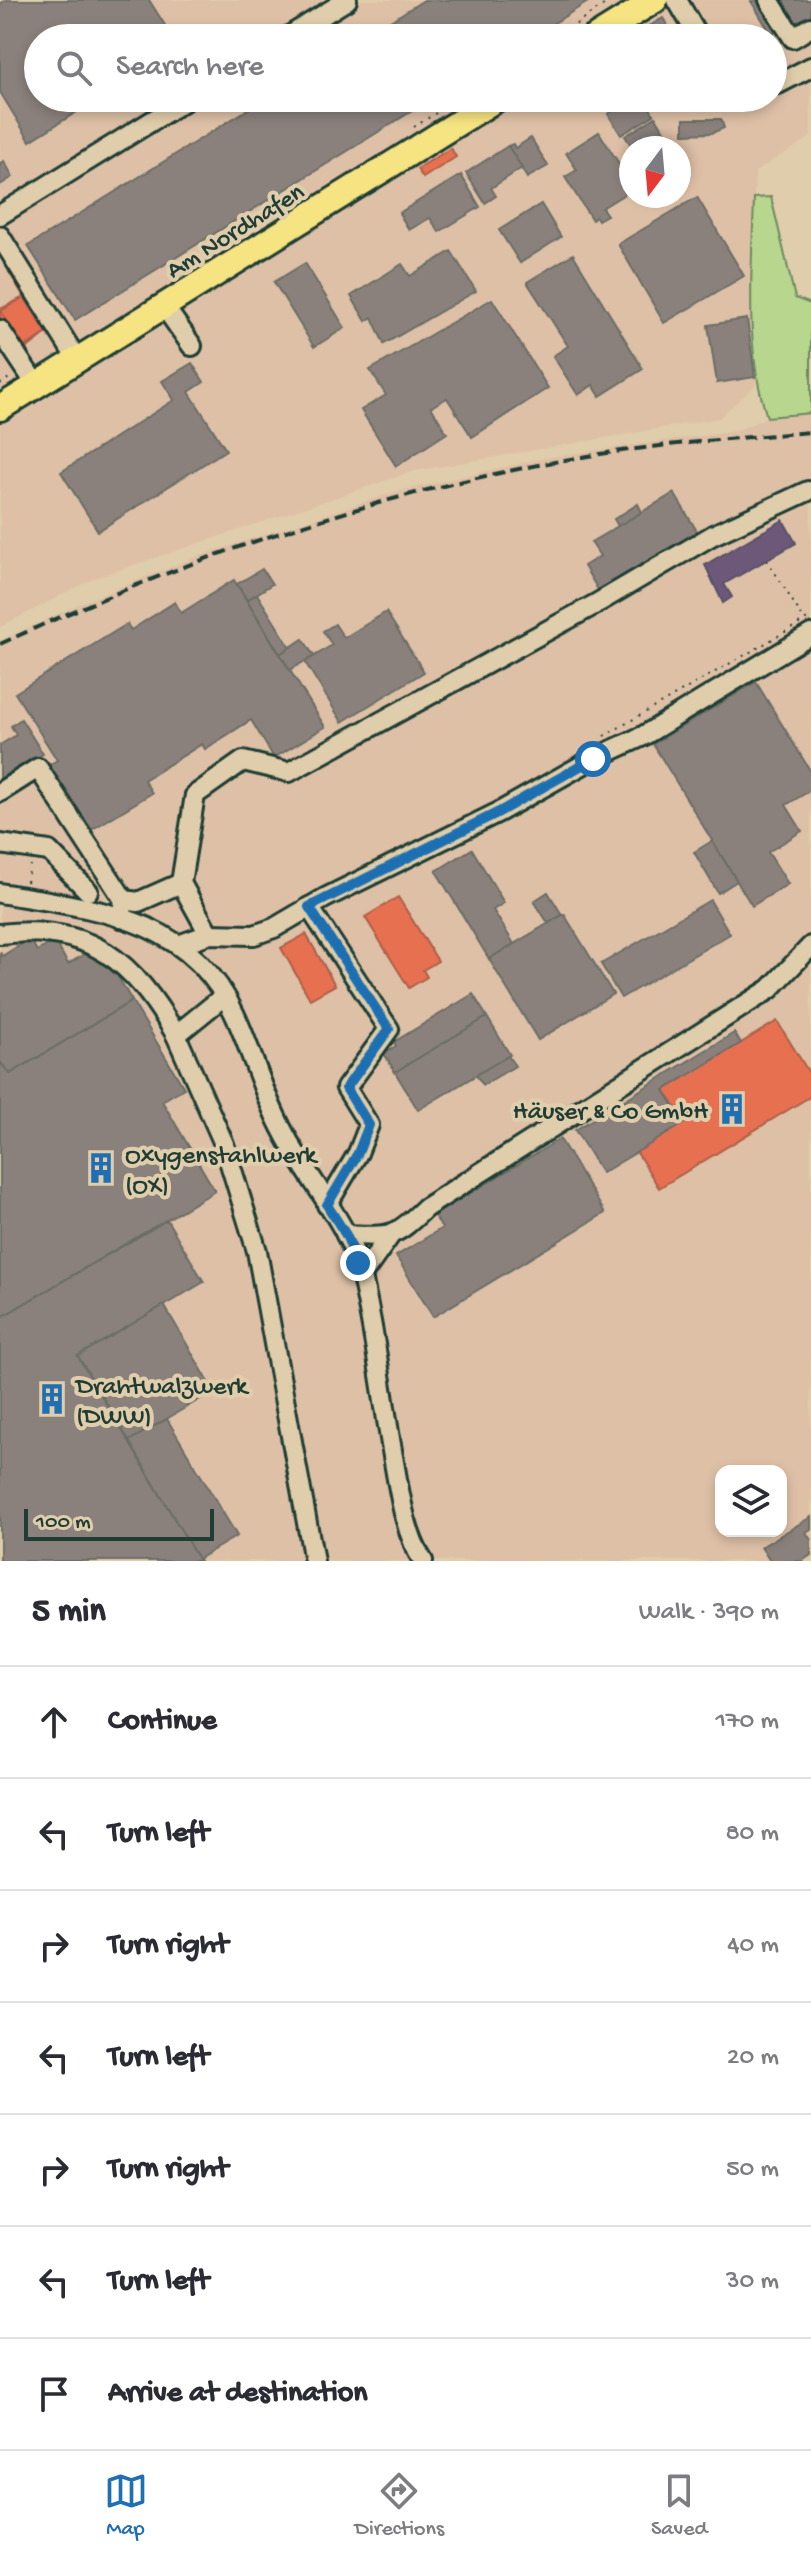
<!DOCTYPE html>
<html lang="en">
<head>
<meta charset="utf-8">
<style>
	body { margin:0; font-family:"Gochi Hand",sans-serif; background:#f2f2f3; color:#2b2b33 }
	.controls { position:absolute; right:24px; bottom:24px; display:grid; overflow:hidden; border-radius:16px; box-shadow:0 4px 12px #0003 }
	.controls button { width:72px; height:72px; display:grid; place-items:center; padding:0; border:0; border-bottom:2px solid #e1e1e2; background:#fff; color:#2b2b33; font:40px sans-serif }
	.compass { position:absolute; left:619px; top:136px; width:72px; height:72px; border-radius:50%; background:#fff; box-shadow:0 4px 12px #0003; rotate:196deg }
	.scale { position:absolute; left:24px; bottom:20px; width:190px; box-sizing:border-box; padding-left:8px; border:4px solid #1f3d34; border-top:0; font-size:22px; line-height:28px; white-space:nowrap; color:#1f3d34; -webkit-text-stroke:6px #e0cdab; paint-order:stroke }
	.stop { position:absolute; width:24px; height:24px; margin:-18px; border:6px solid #1f6fb2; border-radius:50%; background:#fff }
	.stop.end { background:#1f6fb2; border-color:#fff; box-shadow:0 2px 8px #0008 }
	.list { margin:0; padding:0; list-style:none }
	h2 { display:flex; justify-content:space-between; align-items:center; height:104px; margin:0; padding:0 32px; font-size:34px }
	h2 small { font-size:26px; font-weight:400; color:#7c7c81 }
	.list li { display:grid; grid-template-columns:52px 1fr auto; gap:24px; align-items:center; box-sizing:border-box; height:112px; padding:0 32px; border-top:2px solid #e1e1e2 }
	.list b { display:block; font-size:30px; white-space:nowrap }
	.list em { font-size:26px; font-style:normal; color:#7c7c81 }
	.icon { flex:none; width:44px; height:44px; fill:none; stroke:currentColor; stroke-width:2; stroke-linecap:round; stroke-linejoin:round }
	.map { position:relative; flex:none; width:811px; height:1561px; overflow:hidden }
	.search { position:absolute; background:#fff; box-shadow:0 4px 12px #0003; left:24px; right:24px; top:24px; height:88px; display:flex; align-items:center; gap:20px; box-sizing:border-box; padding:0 28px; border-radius:44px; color:#7c7c81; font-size:30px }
	.sheet { height:888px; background:#fff }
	nav { display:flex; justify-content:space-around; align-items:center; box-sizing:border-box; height:112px; border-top:2px solid #e1e1e2; background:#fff; font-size:22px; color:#7c7c81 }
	nav a { display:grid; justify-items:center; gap:4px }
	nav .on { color:#1f6fb2 }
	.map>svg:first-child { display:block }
	.built { fill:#dec0a6; fill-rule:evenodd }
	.green { fill:#b8d68e; stroke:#6c8a61; stroke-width:2 }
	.shops { fill:#e76f51; stroke:#ab6048; stroke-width:2 }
	.offices { fill:#6d597a; stroke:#565165; stroke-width:2 }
	.industry { fill:#8a817c; stroke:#6a6d66; stroke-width:2 }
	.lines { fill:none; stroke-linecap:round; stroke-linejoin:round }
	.minor-casing { stroke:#1f3d34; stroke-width:24 }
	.major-casing { stroke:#1f3d34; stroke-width:30 }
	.path { stroke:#1f3d34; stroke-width:2; stroke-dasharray:2 6; stroke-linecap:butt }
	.minor { stroke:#e0cdab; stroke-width:18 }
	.major { stroke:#f6e381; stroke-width:24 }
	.rail { stroke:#1f3d34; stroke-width:4; stroke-dasharray:12 6; stroke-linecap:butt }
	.route { stroke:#1f6fb2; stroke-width:10 }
	.labels { text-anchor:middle; stroke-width:8; stroke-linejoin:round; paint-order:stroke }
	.street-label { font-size:26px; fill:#1f3d34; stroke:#e0cdab }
	.poi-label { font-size:26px; fill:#1f3d34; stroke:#e0cdab; text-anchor:start }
</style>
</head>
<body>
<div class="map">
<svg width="811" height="1561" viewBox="0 0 811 1561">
	<rect width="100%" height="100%" fill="#e0cdab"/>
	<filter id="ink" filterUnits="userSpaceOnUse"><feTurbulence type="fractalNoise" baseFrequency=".0125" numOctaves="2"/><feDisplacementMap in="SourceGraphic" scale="16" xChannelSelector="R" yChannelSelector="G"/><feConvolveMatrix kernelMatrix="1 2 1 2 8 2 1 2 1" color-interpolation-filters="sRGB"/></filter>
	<g filter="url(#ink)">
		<g class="built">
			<path d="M0 0H811V137L755 172 752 270 756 385 719 418 414 471 95 578 0 627ZM38 38H773V98H38ZM631 148H679V196H631Z"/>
			<path d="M811 413V1561H0V642L81 603 199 556 395 492 549 457 736 431 767 417ZM721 1471H781V1531H721Z"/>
		</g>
		<path class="green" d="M771 197 795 298 811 304V413L767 417C744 347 752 270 754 198Z"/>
		<g class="shops">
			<polygon points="451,148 456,157 423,178 417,169"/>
			<polygon points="26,262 66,327 49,337 47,333 9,362 0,347 0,309 24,297 9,272"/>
			<polygon points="24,297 47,333 23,348 1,311"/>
			<polygon points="398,897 438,961 423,970 427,977 409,988 365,917"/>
			<polygon points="306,934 335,985 310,999 281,948"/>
			<polygon points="777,1021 811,1076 811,1096 659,1188 636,1151 684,1122 664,1090"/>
		</g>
		<polygon class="offices" points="783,520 796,543 724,584 732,597 723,603 705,565"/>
		<g class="industry">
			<polygon points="6,0 149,0 173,38 38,38 38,98 99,98 30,141 0,92 0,4"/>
			<polygon points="424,0 591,0 530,38 363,38"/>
			<polygon points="761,0 779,29 771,34 751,1"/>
			<polygon points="780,0 811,0 811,16 796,25"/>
			<polygon points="663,18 674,36 653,38 646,28"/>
			<polygon points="266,98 433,98 75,320 28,246"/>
			<polygon points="636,98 644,98 654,115 621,135 608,114"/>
			<polygon points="656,117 674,148 633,148 625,136"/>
			<polygon points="684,119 721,119 724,128 712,133 684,134"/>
			<polygon points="599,132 631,183 631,190 602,208 607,215 598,220 596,217 592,220 565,177 577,170 566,153"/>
			<polygon points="531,138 548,166 527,178 508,146 513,144 515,148"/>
			<polygon points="508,146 522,168 491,188 496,196 485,203 466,173"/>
			<polygon points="4,161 13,177 0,185 0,163"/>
			<polygon points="461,175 480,207 439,232 430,218 409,230 399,213"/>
			<polygon points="697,197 744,276 664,323 618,244"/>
			<polygon points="541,204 561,237 520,263 499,230"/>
			<polygon points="451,251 476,291 384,344 372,317 366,321 351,296 402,264 410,276"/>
			<polygon points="573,254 643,369 600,396 593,385 578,395 553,356 568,346 527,282"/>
			<polygon points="305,263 345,328 314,347 274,282"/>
			<polygon points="492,299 548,388 472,437 447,398 431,407 447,433 396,466 361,410 386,395 370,370"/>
			<polygon points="747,319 755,377 717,383 708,325"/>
			<polygon points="192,363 204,382 189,392 226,450 98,531 61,472 174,400 162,381"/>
			<polygon points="674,493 700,536 601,595 584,566 600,556 591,542"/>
			<polygon points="638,504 642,512 618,526 614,519"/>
			<polygon points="262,569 272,584 247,600 237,584"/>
			<polygon points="234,580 325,727 274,758 251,720 205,749 202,744 144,780 152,793 88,832 46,767 57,760 15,693 127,624 131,630 175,602 181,613"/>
			<polygon points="257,594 290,647 280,654 247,600"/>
			<polygon points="386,612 424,672 342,722 305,662 332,645 323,631 335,624 344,638"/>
			<polygon points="303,639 314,656 290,670 280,654"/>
			<polygon points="756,682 811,772 811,790 786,805 802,831 768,852 788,884 752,906 653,744"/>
			<polygon points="21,719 43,754 0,781 0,745 16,735 11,726"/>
			<polygon points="712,841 737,881 718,893 694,852"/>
			<polygon points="472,849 504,903 493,910 514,944 489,959 436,871"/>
			<polygon points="548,892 562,915 548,923 534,901"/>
			<polygon points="710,900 730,934 621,998 601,964"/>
			<polygon points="564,914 613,994 538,1040 489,959"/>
			<polygon points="30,939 37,951 55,941 68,964 93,949 101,963 108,960 132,1001 10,1074 0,1062 0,952 2,956"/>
			<polygon points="473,994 487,1017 395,1072 384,1053 396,1046 394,1042"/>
			<polygon points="132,1001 184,1088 162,1101 215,1191 0,1318 0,1062 10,1074"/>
			<polygon points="487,1017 510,1055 418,1110 395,1072"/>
			<polygon points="734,1033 741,1043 664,1090 685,1123 602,1173 575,1130"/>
			<polygon points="508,1056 515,1066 483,1085 476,1075"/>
			<polygon points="560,1139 605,1213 433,1317 396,1256 442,1228 434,1215"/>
			<polygon points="167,1220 204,1282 78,1356 200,1561 0,1561 0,1318"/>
			<polygon points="164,1305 214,1391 129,1441 78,1356"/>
			<polygon points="167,1419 237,1536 198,1559 129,1441"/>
			<polygon points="811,1517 811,1529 806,1532 811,1540 811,1555 802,1561 770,1561 761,1547"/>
		</g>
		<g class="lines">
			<defs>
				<g id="minor">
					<polyline points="677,0 699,38"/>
					<polyline points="769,0 793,38 811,27"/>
					<polyline points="286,38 347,0"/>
					<polyline points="773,78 778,84 811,67"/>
					<polyline points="0,215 189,98"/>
					<polyline points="0,236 78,361"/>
					<polyline points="164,306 192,346"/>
					<polyline points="0,330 37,386"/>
					<polyline points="0,792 38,768 124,900 121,918"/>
					<polyline points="0,844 49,851 88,891"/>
					<path d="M0 893C95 909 190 916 235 1015 253 1054 263 1095 284 1133 308 1180 350 1224 362 1277 376 1337 383 1401 394 1462 400 1495 405 1533 423 1561"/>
					<polyline points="124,900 138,902 181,883"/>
					<polyline points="309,907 389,1029 346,1088 369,1125 358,1153 327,1205"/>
					<path d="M0 934C90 923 133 961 176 1035"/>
					<polyline points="209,934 181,883 195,795 243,761 289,772 594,605 713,535 808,491"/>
					<polyline points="181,944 209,934 254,935 274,928 325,898 499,812 593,759 643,736 811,634"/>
					<polyline points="224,996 176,1035 224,1144 257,1251 314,1561"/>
					<path d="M346 1235C391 1236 392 1240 425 1208L770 989 811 946"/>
					<polyline points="362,1275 389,1237"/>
				</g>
				<g id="major">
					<polyline points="594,38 655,0"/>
					<polyline points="0,408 498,98"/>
				</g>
			</defs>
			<use href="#minor" class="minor-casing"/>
			<use href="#major" class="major-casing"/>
			<g class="path">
				<polyline points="556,38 611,0"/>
				<polyline points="414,127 460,98"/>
				<polyline points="0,384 11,377"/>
				<polyline points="767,560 803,618"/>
				<polyline points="604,736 811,617"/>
				<polyline points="27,882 30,865"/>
			</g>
			<use href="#minor" class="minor"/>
			<use href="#major" class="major"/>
			<path class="rail" d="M0 644C186 558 385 490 588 456 662 444 736 438 811 432"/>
		</g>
	</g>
	<g class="lines" filter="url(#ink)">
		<polyline class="route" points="358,1263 346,1235 327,1205 358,1153 369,1125 346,1088 389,1029 309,907 499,812 593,759"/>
	</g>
	<defs>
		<symbol id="building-bare" viewBox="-9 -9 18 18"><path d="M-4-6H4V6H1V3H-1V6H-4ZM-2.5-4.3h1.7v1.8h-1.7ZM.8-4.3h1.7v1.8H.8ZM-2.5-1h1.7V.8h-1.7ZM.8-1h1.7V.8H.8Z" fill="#1f6fb2" stroke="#e0cdab" stroke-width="2.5" paint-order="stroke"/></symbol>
	</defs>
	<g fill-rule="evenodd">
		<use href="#building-bare" x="710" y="1087" width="44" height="44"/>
		<use href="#building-bare" x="79" y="1146" width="44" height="44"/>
		<use href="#building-bare" x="30" y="1377" width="44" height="44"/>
	</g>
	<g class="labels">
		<g class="street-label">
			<text transform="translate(234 229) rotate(-32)" y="9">Am Nordhafen</text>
		</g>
		<g class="poi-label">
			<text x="708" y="1118" text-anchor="end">Häuser &amp; Co GmbH</text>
			<text x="125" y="1162">Oxygenstahlwerk<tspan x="125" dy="30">(OX)</tspan></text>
			<text x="76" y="1393">Drahtwalzwerk<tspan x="76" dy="30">(DWW)</tspan></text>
		</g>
	</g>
</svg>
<div class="controls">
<button><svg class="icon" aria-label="layers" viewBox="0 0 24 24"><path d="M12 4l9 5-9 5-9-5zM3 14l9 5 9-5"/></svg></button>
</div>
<svg class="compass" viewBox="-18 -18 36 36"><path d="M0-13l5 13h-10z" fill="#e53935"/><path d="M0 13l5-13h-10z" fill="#7c7c81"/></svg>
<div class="scale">100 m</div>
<div class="stop" style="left:593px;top:759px"></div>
<div class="stop end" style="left:358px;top:1263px"></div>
<div class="search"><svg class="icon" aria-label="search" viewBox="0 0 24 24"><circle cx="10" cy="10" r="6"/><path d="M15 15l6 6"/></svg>Search here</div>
</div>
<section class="sheet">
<h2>5 min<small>Walk · 390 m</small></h2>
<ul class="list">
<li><svg class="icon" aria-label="ahead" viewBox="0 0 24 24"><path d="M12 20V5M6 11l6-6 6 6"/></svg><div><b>Continue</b></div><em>170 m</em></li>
<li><svg class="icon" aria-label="left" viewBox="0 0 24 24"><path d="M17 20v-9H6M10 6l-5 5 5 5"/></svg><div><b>Turn left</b></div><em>80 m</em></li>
<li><svg class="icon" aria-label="right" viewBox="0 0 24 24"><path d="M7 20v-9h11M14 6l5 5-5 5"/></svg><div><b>Turn right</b></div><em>40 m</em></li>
<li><svg class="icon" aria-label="left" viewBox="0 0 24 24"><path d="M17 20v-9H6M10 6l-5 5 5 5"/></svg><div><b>Turn left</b></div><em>20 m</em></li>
<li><svg class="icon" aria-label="right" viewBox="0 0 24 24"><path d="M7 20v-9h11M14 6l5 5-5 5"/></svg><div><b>Turn right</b></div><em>50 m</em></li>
<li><svg class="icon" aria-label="left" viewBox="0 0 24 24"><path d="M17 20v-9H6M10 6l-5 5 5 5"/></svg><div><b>Turn left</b></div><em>30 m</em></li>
<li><svg class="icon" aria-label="arrive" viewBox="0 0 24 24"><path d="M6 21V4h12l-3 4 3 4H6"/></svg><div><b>Arrive at destination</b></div></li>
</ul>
</section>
<nav>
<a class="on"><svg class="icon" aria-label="map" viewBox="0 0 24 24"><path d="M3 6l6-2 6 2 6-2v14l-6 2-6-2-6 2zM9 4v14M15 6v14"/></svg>Map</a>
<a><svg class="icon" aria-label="directions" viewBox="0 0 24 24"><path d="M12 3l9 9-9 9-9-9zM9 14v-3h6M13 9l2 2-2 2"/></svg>Directions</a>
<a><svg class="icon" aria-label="saved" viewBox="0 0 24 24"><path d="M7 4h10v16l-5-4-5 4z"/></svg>Saved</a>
</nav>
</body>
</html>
